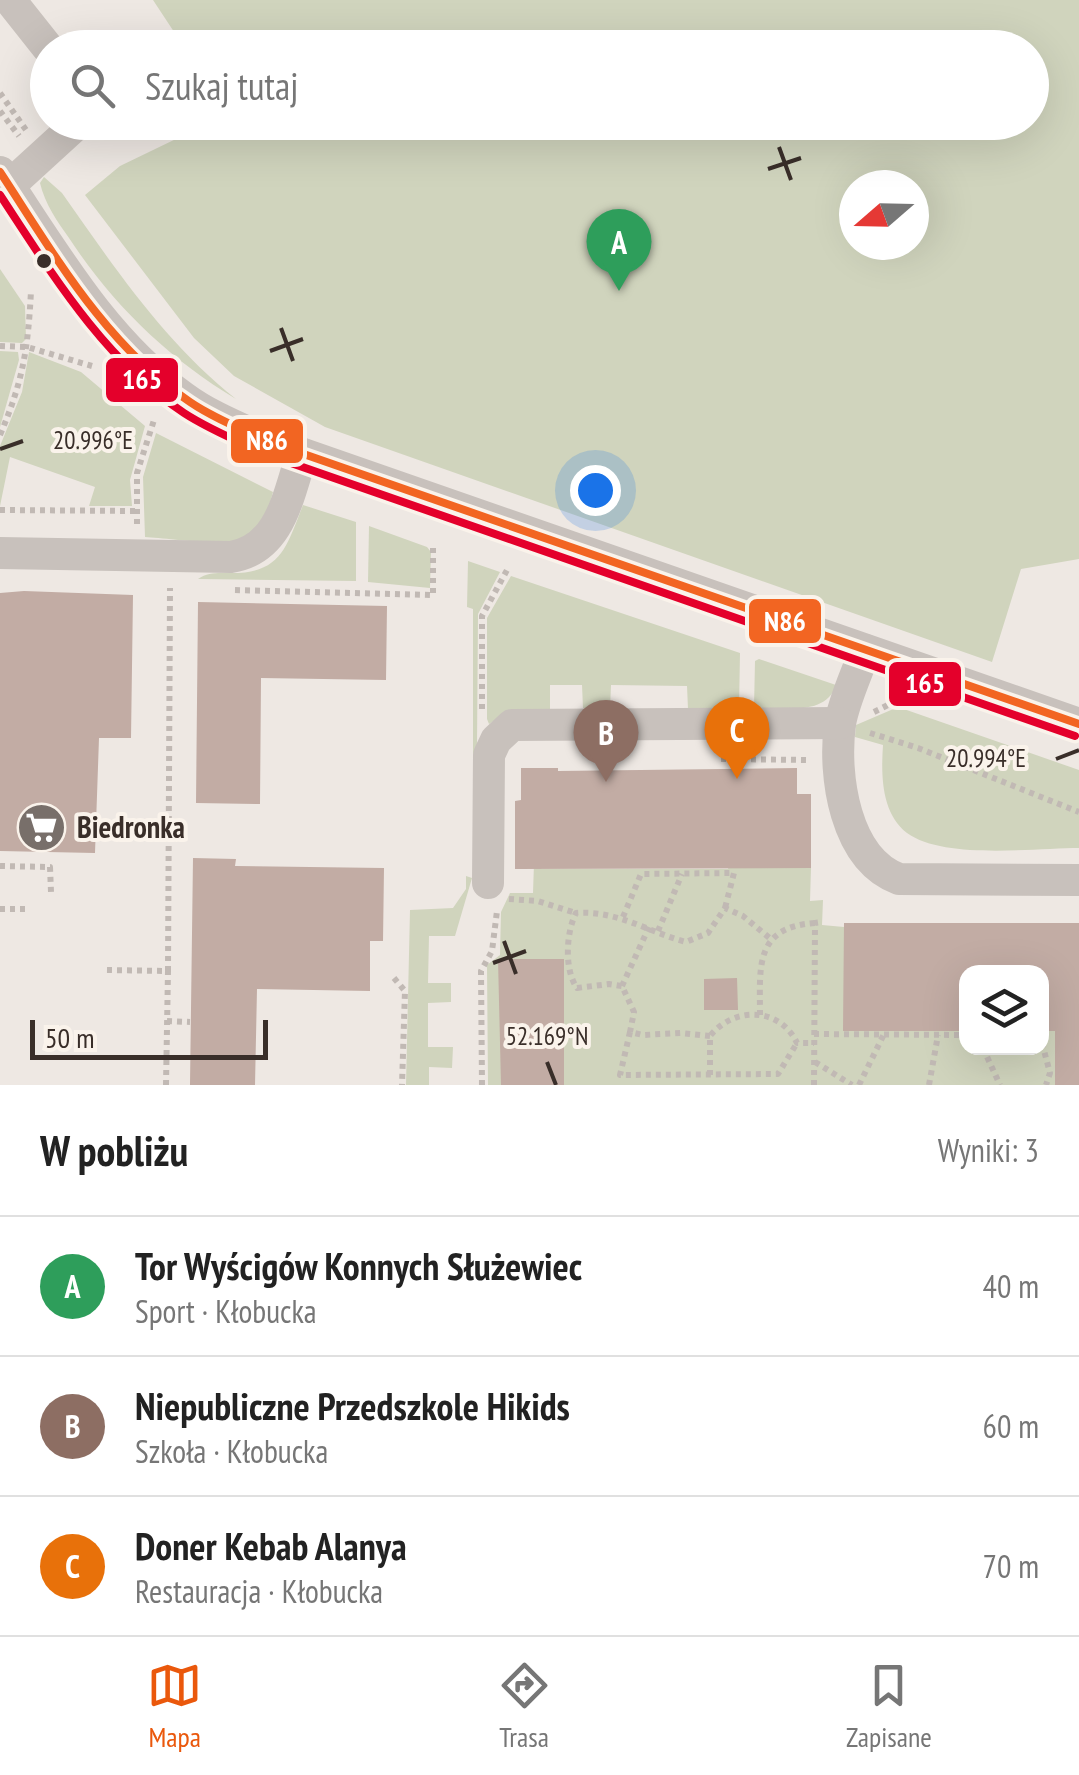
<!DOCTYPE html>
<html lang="pl">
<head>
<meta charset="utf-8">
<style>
	body { margin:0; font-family:"PT Sans Narrow",sans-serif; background:#f6f6f6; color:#222 }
	.controls { position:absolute; right:30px; bottom:30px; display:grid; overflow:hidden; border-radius:20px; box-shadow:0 10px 40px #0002 }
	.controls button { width:90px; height:90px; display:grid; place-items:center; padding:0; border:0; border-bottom:2px solid #e0e0e0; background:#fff; color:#222; font:50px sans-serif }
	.compass { position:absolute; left:839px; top:170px; width:90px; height:90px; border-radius:50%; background:#fff; box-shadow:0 10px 40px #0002; rotate:250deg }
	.scale { position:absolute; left:30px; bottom:25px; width:238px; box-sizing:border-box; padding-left:10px; border:5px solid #392e29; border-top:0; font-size:28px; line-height:35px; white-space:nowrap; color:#392e29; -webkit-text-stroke:8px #faf3eb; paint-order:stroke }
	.you { position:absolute; left:595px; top:490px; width:35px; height:35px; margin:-25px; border:8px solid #fff; border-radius:50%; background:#1a73e8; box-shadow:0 0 0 15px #1a73e833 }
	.badge { display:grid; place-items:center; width:65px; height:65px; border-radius:50%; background:#ea580c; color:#fff; font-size:32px; font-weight:700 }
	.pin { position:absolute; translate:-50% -82px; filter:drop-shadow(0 2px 5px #0008) }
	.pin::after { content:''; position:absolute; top:52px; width:35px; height:30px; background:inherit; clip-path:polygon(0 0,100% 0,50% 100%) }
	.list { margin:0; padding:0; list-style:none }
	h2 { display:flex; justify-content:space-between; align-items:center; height:130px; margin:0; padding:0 40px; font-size:42px }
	h2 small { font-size:32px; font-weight:400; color:#767676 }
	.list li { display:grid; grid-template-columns:65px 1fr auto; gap:30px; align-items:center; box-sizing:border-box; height:140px; padding:0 40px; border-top:2px solid #e0e0e0 }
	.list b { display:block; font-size:38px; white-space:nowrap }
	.list p { margin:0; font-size:32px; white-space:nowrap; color:#767676 }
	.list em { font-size:32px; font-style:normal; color:#767676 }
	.icon { flex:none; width:55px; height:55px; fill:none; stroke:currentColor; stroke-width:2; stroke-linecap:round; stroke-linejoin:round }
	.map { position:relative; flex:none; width:1079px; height:1085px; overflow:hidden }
	.search { position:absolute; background:#fff; box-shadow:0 10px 40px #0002; left:30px; right:30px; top:30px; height:110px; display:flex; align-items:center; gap:25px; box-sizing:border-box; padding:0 35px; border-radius:55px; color:#767676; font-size:38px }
	.sheet { height:550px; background:#fff }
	nav { display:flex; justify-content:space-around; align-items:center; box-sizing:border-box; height:140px; border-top:2px solid #e0e0e0; background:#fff; font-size:28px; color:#767676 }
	nav a { display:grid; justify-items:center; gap:5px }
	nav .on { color:#ea580c }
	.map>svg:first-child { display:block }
	.green { fill:#d0d4bd; fill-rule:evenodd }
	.building { fill:#c2aca4 }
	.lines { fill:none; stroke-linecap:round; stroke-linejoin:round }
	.path { stroke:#c1b9b4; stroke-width:6; stroke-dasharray:5 5; stroke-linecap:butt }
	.minor { stroke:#c8c1bc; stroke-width:32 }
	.bus-1-casing { stroke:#faf3eb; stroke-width:15 }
	.bus-2-casing { stroke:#faf3eb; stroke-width:15 }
	.bus-1 { stroke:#f26522; stroke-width:8 }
	.bus-2 { stroke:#e4002b; stroke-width:8 }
	.ticks { fill:none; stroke:#392e29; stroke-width:4 }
	.bus-dot { fill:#392e29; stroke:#faf3eb; stroke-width:4 }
	.labels { text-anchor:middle; stroke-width:8; stroke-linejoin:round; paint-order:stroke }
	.poi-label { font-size:30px; font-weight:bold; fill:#392e29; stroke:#faf3eb; text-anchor:start }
	.ticks-label { font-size:25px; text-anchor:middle; fill:#392e29; stroke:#faf3eb; stroke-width:8; stroke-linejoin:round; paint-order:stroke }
	.line-badge { stroke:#faf3eb; stroke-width:4 }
	.badge-label { font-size:28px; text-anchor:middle; font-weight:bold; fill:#fff }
</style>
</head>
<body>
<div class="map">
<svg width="1079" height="1085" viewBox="0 0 1079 1085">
	<rect width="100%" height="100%" fill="#eee8e3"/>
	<g class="green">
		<path d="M153 0H1079V559L1021 569 992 662 325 427 234 376 194 338 85 195 120 166 209 123 1032 122V48L184 47ZM914 185V245H854V185Z"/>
		<path d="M44 177 62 193C114 267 165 343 236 399 168 358 113 305 69 238 57 221 45 204 40 183Z"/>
		<polygon points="0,269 25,306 26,339 22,343 0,342"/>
		<polygon points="0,351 18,352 19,360 0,427"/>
		<polygon points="29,352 81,372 145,426 130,480 132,506 89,506 95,487 10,457 0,506 0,446 22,392"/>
		<path d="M156 433 273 492C269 507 263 525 250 535 234 549 168 538 145 537L143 477Z"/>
		<path d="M303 505 356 522V581L198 579C208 572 217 573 229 573 281 574 286 548 303 505Z"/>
		<polygon points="369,526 427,547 431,552 430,588 368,582"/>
		<polygon points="468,561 500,572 478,614 477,745 473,756 473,609 467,607"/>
		<polygon points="511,576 740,653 739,708 688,709 687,686 611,685 610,709 583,708 582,685 550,685 550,709 510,710 489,724 487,719 487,618"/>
		<path d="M759 659 836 685C826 717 782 707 754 708L755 661Z"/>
		<path d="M898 707 1079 770V848C1034 848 944 860 907 833 881 813 881 774 883 745L855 737 856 725Z"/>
		<polygon points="729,862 743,868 811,868 810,901 823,900 822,925 844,927 844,1031 966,1031 966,1048 1042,1048 1042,1031 1055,1031 1055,1085 488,1085 487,965 500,955 501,912 510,893 533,893 534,863 542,869 728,869"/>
		<polygon points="466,876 472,878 455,936 429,936 428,983 451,983 451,1002 428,1003 428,1047 453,1047 452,1068 429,1067 429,1085 406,1085 410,910 453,908 466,889"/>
	</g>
	<g class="building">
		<polygon points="24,591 133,595 131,738 99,738 95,853 0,851 0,593"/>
		<polygon points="198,602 387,606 386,680 261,678 260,804 196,803"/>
		<polygon points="521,768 558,768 558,771 797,768 797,794 811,794 811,868 515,869 515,801 521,800"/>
		<polygon points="193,858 236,859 235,866 384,868 383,941 370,941 370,991 257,989 255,1085 190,1085"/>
		<polygon points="844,923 1079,923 1079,1085 1055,1085 1055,1031 1042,1031 1042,972 966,972 966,1031 843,1031"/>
		<polygon points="498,959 564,959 564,1085 501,1085"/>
		<polygon points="737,978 738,1010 704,1010 704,979"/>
	</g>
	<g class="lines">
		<g class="path">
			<polyline points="0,93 26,130"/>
			<polyline points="0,111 19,136"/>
			<polyline points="0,346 27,347 92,366"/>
			<path d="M0 435C23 381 28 349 31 291"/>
			<polyline points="0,510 137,511"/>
			<polyline points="137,524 137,473 154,420"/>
			<polyline points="235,590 433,595 433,544"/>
			<polyline points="482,709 482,616 507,570"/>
			<polyline points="874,712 900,699"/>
			<polyline points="870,733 918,748 1079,812"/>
			<polyline points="721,759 809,760"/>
			<polyline points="0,866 50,867 51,892"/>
			<polyline points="509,899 538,901 576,913"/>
			<polyline points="0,909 28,909"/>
			<polyline points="623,917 641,874 734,873 725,908"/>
			<polyline points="658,931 682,874"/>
			<polyline points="107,970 168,971 166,1085"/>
			<polyline points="168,971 170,588"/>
			<polyline points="394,978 405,991 402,1085"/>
			<polyline points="622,986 649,927"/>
			<path d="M760 1015C760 967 754 927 815 923"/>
			<polyline points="167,1021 190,1022"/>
			<polyline points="630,1032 620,1075 778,1074 797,1043"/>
			<polyline points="814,1034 966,1035"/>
			<path d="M710 1036 681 1033 643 1035 630 1032 634 1012 622 986 609 984 577 988C564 970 566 932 576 913 617 910 648 932 686 942L708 933 725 908 743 916 772 940"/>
			<polyline points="1042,1043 1050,1073 1046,1085"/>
			<polyline points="983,1048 1000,1085"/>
			<polyline points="815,1062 852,1085"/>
			<path d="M710 1075V1036C734 1006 780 1007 797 1043H814"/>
			<polyline points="482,1085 481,971 492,951 497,911"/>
			<polyline points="814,1085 815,923 822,922"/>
			<polyline points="859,1085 884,1034"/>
			<polyline points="929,1085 938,1035"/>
		</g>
		<g class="minor">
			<polyline points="10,0 48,48"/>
			<path d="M0 172C53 251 104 341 183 397 210 417 242 429 272 443L1079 724"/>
			<polyline points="9,186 79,122"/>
			<path d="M0 553 231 557C281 549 288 495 302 454"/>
			<path d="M865 650C857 674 844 700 840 724 833 776 845 859 899 879L1079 880"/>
			<polyline points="488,883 489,755 496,740 512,725 840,723"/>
		</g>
		<defs>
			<path id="bus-1" d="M0 172C54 254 106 346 190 402 215 419 244 430 272 443L1079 724"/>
			<path id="bus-2" d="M0 195C52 274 104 360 184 413 210 430 240 442 268 455L1075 736"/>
		</defs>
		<use href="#bus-1" class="bus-1-casing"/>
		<use href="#bus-2" class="bus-2-casing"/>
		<use href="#bus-1" class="bus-1"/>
		<use href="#bus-2" class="bus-2"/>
	</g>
	<path class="ticks" d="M779 147 791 180M768 169 801 158M281 328 293 361M270 351 303 339M0 449 23 441M1056 759 1079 750M504 941 516 974M493 963 526 951M547 1062 556 1085"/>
	<defs>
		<symbol id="supermarket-disc" viewBox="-11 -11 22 22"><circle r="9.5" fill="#786f6a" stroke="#faf3eb"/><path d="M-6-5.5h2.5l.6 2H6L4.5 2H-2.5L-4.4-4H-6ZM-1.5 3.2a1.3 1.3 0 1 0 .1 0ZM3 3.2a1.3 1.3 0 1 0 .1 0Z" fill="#fff"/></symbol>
	</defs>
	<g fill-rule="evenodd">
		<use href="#supermarket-disc" x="14" y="800" width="55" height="55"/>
	</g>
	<circle class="bus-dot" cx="44" cy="261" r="9"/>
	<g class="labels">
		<g class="poi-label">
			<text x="77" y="838">Biedronka</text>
		</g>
	</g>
	<g class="ticks-label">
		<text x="93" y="449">20.996°E</text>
		<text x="986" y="767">20.994°E</text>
		<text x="547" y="1045">52.169°N</text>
	</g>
	<g class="line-badge">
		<rect x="104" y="356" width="76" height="48" rx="10" fill="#e4002b"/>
		<rect x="229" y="417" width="76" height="48" rx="10" fill="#f26522"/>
		<rect x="747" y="597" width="76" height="48" rx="10" fill="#f26522"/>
		<rect x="887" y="660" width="76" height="48" rx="10" fill="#e4002b"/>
	</g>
	<g class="badge-label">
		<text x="142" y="389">165</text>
		<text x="267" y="450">N86</text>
		<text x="785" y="631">N86</text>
		<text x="925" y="693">165</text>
	</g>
</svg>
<div class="controls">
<button><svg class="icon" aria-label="layers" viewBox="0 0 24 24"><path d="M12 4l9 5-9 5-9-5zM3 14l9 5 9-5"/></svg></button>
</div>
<svg class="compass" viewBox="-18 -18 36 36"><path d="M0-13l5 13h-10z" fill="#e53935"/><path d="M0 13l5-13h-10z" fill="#767676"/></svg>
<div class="scale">50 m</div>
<div class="you"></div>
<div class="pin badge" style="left:619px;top:291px;background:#2e9e5b">A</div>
<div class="pin badge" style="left:606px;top:782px;background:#8d6e63">B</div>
<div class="pin badge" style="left:737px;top:779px;background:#e8710a">C</div>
<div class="search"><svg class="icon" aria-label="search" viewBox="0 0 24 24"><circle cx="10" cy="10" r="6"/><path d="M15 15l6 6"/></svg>Szukaj tutaj</div>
</div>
<section class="sheet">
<h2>W pobliżu<small>Wyniki: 3</small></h2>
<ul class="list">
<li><span class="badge" style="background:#2e9e5b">A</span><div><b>Tor Wyścigów Konnych Służewiec</b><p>Sport · Kłobucka</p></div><em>40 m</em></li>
<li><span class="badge" style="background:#8d6e63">B</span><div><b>Niepubliczne Przedszkole Hikids</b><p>Szkoła · Kłobucka</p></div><em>60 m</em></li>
<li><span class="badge" style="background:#e8710a">C</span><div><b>Doner Kebab Alanya</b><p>Restauracja · Kłobucka</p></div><em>70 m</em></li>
</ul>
</section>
<nav>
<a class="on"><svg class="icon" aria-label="map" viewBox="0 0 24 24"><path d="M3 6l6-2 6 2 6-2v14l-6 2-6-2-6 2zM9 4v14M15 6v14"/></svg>Mapa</a>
<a><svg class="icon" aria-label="directions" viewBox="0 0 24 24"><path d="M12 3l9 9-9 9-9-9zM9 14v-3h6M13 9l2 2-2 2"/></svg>Trasa</a>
<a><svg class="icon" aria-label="saved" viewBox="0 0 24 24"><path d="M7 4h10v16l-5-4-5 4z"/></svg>Zapisane</a>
</nav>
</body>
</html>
